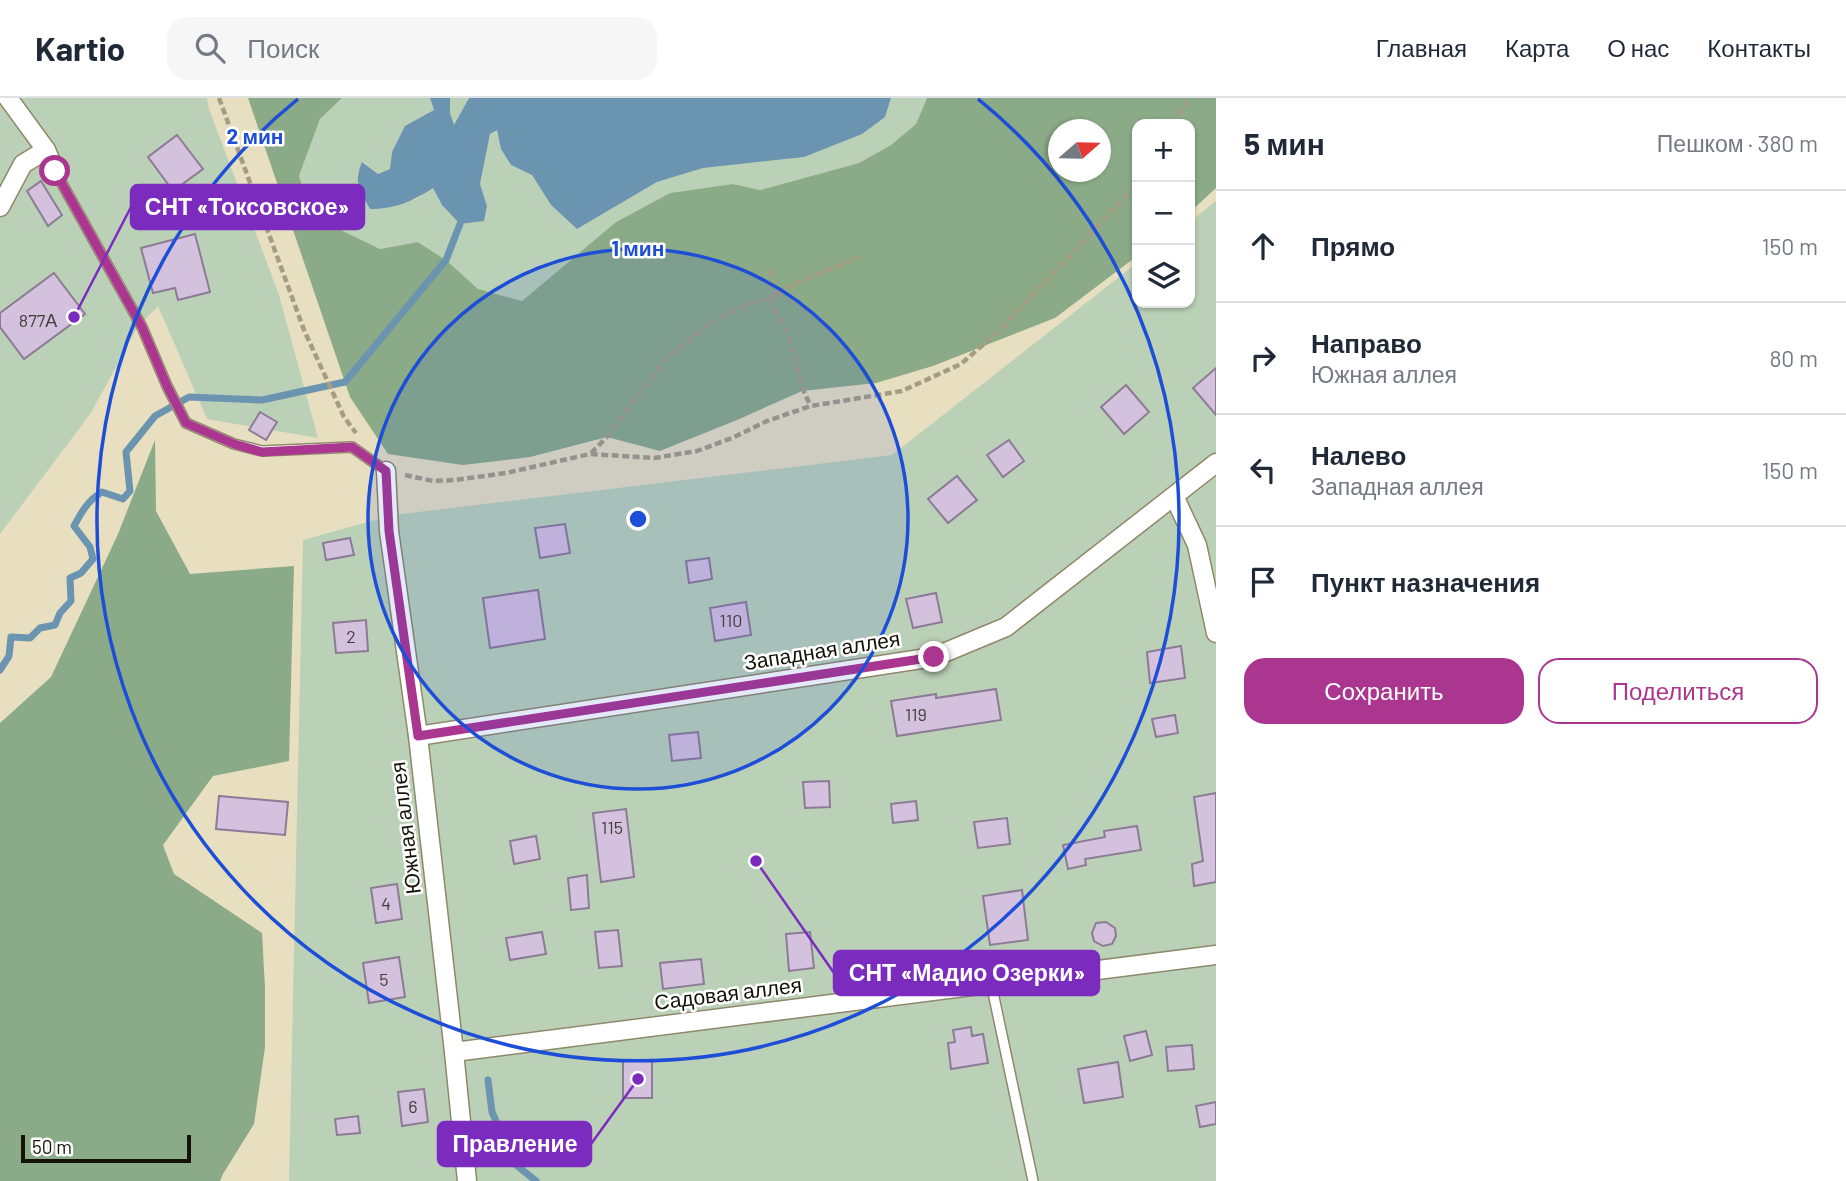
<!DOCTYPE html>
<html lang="ru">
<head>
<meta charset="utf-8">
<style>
	body { margin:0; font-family:Barlow,sans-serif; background:#f6f6f7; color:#1f2937 }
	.controls { position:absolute; right:21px; top:21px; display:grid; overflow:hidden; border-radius:14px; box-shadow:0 2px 5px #0004 }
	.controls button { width:63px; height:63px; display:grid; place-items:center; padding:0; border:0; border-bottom:2px solid #e0e1e3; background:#fff; color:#1f2937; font:35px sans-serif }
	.compass { position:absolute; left:1048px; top:21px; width:63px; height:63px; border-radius:50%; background:#fff; box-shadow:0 2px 5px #0004; rotate:70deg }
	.scale { position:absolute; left:21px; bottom:18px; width:170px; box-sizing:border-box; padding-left:7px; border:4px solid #141206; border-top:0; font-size:19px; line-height:24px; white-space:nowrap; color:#141206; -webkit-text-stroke:5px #fff; paint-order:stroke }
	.stop { position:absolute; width:21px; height:21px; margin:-16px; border:5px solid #ab368f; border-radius:50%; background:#fff }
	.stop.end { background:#ab368f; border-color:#fff; box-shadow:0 2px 7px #0008 }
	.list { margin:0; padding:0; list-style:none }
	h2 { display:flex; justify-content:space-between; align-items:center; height:91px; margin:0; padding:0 28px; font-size:30px }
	h2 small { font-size:23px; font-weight:400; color:#747a83 }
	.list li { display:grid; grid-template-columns:46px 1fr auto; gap:21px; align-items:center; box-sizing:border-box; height:112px; padding:0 28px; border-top:2px solid #e0e1e3 }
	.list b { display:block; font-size:26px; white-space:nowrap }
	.list p { margin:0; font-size:23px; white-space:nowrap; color:#747a83 }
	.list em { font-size:23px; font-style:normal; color:#747a83 }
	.actions { display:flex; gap:14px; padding:21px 28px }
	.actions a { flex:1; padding:16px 0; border:2px solid #ab368f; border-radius:21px; text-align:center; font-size:24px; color:#ab368f }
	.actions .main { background:#ab368f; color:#fff }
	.icon { flex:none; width:38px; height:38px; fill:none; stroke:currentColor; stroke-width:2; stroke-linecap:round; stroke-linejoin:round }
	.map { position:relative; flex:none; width:1216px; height:1083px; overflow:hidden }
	header { display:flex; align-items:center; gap:42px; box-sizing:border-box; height:98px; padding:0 35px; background:#fff; border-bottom:2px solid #e0e1e3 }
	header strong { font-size:33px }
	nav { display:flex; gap:38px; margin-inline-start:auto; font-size:24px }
	.search { width:490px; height:63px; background:#f6f6f7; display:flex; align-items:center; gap:18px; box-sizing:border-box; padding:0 24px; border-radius:21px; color:#747a83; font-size:26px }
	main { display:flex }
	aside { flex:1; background:#fff }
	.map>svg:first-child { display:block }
	.green { fill:#bbd1b7 }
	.forest { fill:#8baa87; fill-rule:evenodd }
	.water { fill:#6b94b0 }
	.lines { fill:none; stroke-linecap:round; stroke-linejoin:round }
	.stream { stroke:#6b94b0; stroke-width:7 }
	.building { fill:#d4c1dd; stroke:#8c7b95; stroke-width:2 }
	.lane-casing { stroke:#8f886a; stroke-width:12 }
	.street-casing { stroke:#8f886a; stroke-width:21 }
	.path { stroke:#a39d84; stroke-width:4.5; stroke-dasharray:7 3.5; stroke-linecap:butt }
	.lane { stroke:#fff; stroke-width:9 }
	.street { stroke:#fff; stroke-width:18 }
	.route { stroke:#ab368f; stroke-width:9 }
	.ring { fill:none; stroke:#1d4ed8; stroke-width:3.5 }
	.labels { text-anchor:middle; stroke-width:5; stroke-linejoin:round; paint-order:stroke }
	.number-label { font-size:18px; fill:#443e3c }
	.street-label { font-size:21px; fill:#141206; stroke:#fff }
	.centre { fill:#1d4ed8; stroke:#fff; stroke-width:3.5 }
	.ring-label { font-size:21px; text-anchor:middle; font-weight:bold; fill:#1d4ed8; stroke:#fff; stroke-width:5; stroke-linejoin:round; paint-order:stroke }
	.leader { fill:none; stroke:#7b2cbf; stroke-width:2.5 }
	.callout-dot { fill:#7b2cbf; stroke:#fff; stroke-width:2.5 }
	.callout { fill:#7b2cbf; stroke:#7b2cbf; stroke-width:2.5 }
	.callout-label { font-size:23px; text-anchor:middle; font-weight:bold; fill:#fff }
</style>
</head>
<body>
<header>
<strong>Kartio</strong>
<div class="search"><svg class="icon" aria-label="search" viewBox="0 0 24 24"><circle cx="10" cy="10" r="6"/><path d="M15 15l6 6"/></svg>Поиск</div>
<nav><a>Главная</a><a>Карта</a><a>О нас</a><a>Контакты</a></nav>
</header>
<main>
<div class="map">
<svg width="1216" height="1083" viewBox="0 0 1216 1083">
	<rect width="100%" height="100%" fill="#e7dfbf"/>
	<g class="green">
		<polygon points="0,0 207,0 209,11 279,197 318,340 207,321 158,208 137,230 91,315 0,436"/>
		<polygon points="342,0 430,0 434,12 392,54 390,71 378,76 363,64 357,77 415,102 434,89 442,107 487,108 480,86 490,36 497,32 501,51 511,67 532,77 551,107 577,131 657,84 703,70 734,66 885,19 891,0 927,0 916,26 891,47 859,65 760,92 733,86 670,95 616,124 522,203 478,191 446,162 419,144 380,151 312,118 299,78 320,21"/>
		<polygon points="450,0 469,0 454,28 450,15"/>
		<polygon points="1216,103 1216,1083 289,1083 303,442 393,417 892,357 1137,165 1137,205 1190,205 1190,124"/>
	</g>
	<g class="forest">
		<path d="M248 0H342L320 21 299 78 312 118 380 151 418 144 446 162 478 191 522 203 616 124 670 95 733 86 760 92 859 65 891 47 916 26 927 0H1216V90L1190 114V26H1137V158L1055 220 933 268 876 285 802 293 737 322 660 353 607 339 530 359 463 367 388 356 350 299ZM1058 32H1100V74H1058Z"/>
		<polygon points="155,342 156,413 190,476 294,468 289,663 213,678 163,747 174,776 262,835 265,890 265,949 254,1026 223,1076 220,1083 0,1083 0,625 51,579 118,436"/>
	</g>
	<path class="water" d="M430 0H450V15L454 27 469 0H891L885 19 862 36 804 59 703 70 657 84 577 131 551 107 532 77 511 67 501 51 497 32 490 36 480 86 487 108 484 123 460 126 442 107 433 90C413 103 396 111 370 111 360 92 353 85 362 64L378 76 390 71 392 54 405 28 434 12Z"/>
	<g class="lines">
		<g class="stream">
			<path d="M0 572 9 558 11 539 30 540 40 530 55 527 60 515 71 503 70 480 81 475 93 461 90 449 74 428C81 415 88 402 102 394L123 401 130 393 126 354 155 318 189 299 262 302 345 284 446 162 460 126"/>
			<polyline points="488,982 492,1014 515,1066 536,1083"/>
		</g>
	</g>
	<g class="building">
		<polygon points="177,37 203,71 173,93 148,59"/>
		<polygon points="41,83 62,117 48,128 27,93"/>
		<polygon points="195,136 210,194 178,202 175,190 153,195 141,150"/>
		<polygon points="54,175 85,216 24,261 0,229 0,215"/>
		<polygon points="1216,270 1216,317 1193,290"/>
		<polygon points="1126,287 1149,314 1124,336 1101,309"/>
		<polygon points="260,314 277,324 266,342 249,332"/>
		<polygon points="1009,342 1024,363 1003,379 987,357"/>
		<polygon points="957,378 977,402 948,425 928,401"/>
		<polygon points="565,426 570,455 540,460 535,430"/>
		<polygon points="350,440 354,457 326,462 323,445"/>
		<polygon points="709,460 712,481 689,485 686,463"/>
		<polygon points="538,492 545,541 490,550 483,500"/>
		<polygon points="936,495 942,524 913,530 906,501"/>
		<polygon points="746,504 751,537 715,543 710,510"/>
		<polygon points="366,522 368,553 336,555 333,525"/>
		<polygon points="1181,548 1185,580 1150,585 1147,554"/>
		<polygon points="996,591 1001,622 897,638 891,603 936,596 936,600"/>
		<polygon points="1175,617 1178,635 1156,639 1152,621"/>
		<polygon points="698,634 701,660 672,663 669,637"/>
		<polygon points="829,683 830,709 805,710 803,684"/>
		<polygon points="1216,695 1216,784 1194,788 1192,766 1203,763 1194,699"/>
		<polygon points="219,698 288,704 285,737 216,731"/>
		<polygon points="916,703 918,722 893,725 891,706"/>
		<polygon points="626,711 634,779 601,784 593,715"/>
		<polygon points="1007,720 1010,746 978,750 974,724"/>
		<polygon points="1137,728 1141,752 1085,761 1086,767 1068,771 1063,747 1105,739 1104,733"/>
		<polygon points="536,738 540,761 514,766 510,743"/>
		<polygon points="587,777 589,810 571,812 568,780"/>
		<polygon points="397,786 402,821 376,825 371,790"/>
		<polygon points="1022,792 1028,842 990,847 983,798"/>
		<polygon points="1106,824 1115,830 1116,838 1112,846 1103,848 1094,843 1092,835 1096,825"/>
		<polygon points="618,832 622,868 599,870 595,834"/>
		<polygon points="542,834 546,856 510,862 506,840"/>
		<polygon points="810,834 814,870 789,873 786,836"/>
		<polygon points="399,859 405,899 369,905 363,865"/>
		<polygon points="701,861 704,886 663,891 660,865"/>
		<polygon points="971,929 972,938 983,936 988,965 951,971 948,945 955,944 953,932"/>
		<polygon points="1146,933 1152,957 1130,963 1124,938"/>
		<polygon points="1192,947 1194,971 1168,973 1166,949"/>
		<rect x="623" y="963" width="29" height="37"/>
		<polygon points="1118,964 1123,999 1084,1005 1078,971"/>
		<polygon points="424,991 428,1024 402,1028 398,994"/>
		<polygon points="1216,1004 1216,1026 1200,1029 1196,1008"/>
		<polygon points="358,1018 360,1035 337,1037 335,1021"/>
	</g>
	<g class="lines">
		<defs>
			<g id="lane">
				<polyline points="55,73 142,229 167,288 186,325 234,346 262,353 352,349 386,373"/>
				<polyline points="991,885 1033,1083"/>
			</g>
			<g id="street">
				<polyline points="8,0 46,52 55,73"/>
				<polyline points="0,109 23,66 46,52"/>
				<polyline points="386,373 389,433 418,638 454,954 467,1083"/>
				<polyline points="1174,398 1197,447 1216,535"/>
				<polyline points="418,638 934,559 1006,529 1216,365"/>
				<polyline points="454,954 1216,857"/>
			</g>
		</defs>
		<use href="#lane" class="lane-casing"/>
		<use href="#street" class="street-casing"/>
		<g class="path">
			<polyline points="219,0 304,232 344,319 356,335"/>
			<polyline points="1173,26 1189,0"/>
			<path d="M770 172 777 197 771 205C776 216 785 229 789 239 798 264 797 284 811 308"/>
			<polyline points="591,355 607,339 667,259 709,226 742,209 777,197 794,186 859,159"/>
			<polyline points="405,377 433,383 455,382 506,375 590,356 654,360 697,353 732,340 767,323 811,308 902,293 961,266 1000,232 1132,91 1137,83"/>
		</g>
		<use href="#lane" class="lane"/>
		<use href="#street" class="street"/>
	</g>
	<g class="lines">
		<polyline class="route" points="55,73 142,229 167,288 186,325 234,346 262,354 352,349 386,373 389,433 418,638 934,559"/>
	</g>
	<circle cx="638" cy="421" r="270" fill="#1d4ed8" fill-opacity=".12"/>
	<g class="ring">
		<circle cx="638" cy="421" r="270"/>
		<path d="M978 1A541 541 0 1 1 298 1"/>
	</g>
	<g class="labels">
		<g class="number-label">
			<text x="38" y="229">877А</text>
			<text x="731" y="529">110</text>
			<text x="351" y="545">2</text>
			<text x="916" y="623">119</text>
			<text x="612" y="736">115</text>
			<text x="386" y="812">4</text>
			<text x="384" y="888">5</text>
			<text x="413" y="1015">6</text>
		</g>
		<g class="street-label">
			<text transform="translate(822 553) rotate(-9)" y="7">Западная аллея</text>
			<text transform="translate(406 730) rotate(-97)" y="7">Южная аллея</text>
			<text transform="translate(728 896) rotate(-7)" y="7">Садовая аллея</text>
		</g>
	</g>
	<circle cx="638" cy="421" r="10" class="centre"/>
	<g class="ring-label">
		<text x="255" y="46">2 мин</text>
		<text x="638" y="158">1 мин</text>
	</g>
	<path class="leader" d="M74 219L131 109M756 763L834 875M638 981L591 1046"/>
	<g class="callout-dot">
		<circle cx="74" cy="219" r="7"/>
		<circle cx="756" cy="763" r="7"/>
		<circle cx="638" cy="981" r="7"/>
	</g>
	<g class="callout">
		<rect x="131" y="87" width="233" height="44" rx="7"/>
		<rect x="834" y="853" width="265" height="44" rx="7"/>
		<rect x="438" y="1024" width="153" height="44" rx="7"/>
	</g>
	<g class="callout-label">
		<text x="247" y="117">СНТ «Токсовское»</text>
		<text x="967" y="883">СНТ «Мадио Озерки»</text>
		<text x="515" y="1054">Правление</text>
	</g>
</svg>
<div class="controls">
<button>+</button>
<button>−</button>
<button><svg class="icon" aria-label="layers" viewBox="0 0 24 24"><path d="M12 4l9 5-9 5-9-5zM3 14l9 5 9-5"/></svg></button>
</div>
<svg class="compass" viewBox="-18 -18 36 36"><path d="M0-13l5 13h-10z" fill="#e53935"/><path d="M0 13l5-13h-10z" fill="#747a83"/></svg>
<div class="scale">50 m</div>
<div class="stop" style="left:55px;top:73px"></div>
<div class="stop end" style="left:934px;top:559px"></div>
</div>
<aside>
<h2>5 мин<small>Пешком · 380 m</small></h2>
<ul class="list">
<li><svg class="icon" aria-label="ahead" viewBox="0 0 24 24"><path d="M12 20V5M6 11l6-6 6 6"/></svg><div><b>Прямо</b></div><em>150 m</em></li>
<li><svg class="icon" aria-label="right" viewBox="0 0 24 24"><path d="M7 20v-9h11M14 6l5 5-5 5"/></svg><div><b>Направо</b><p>Южная аллея</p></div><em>80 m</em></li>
<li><svg class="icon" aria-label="left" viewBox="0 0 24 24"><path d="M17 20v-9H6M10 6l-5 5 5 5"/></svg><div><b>Налево</b><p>Западная аллея</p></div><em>150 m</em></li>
<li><svg class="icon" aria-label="arrive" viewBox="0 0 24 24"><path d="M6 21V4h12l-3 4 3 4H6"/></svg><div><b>Пункт назначения</b></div></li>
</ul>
<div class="actions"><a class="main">Сохранить</a><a>Поделиться</a></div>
</aside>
</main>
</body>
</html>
